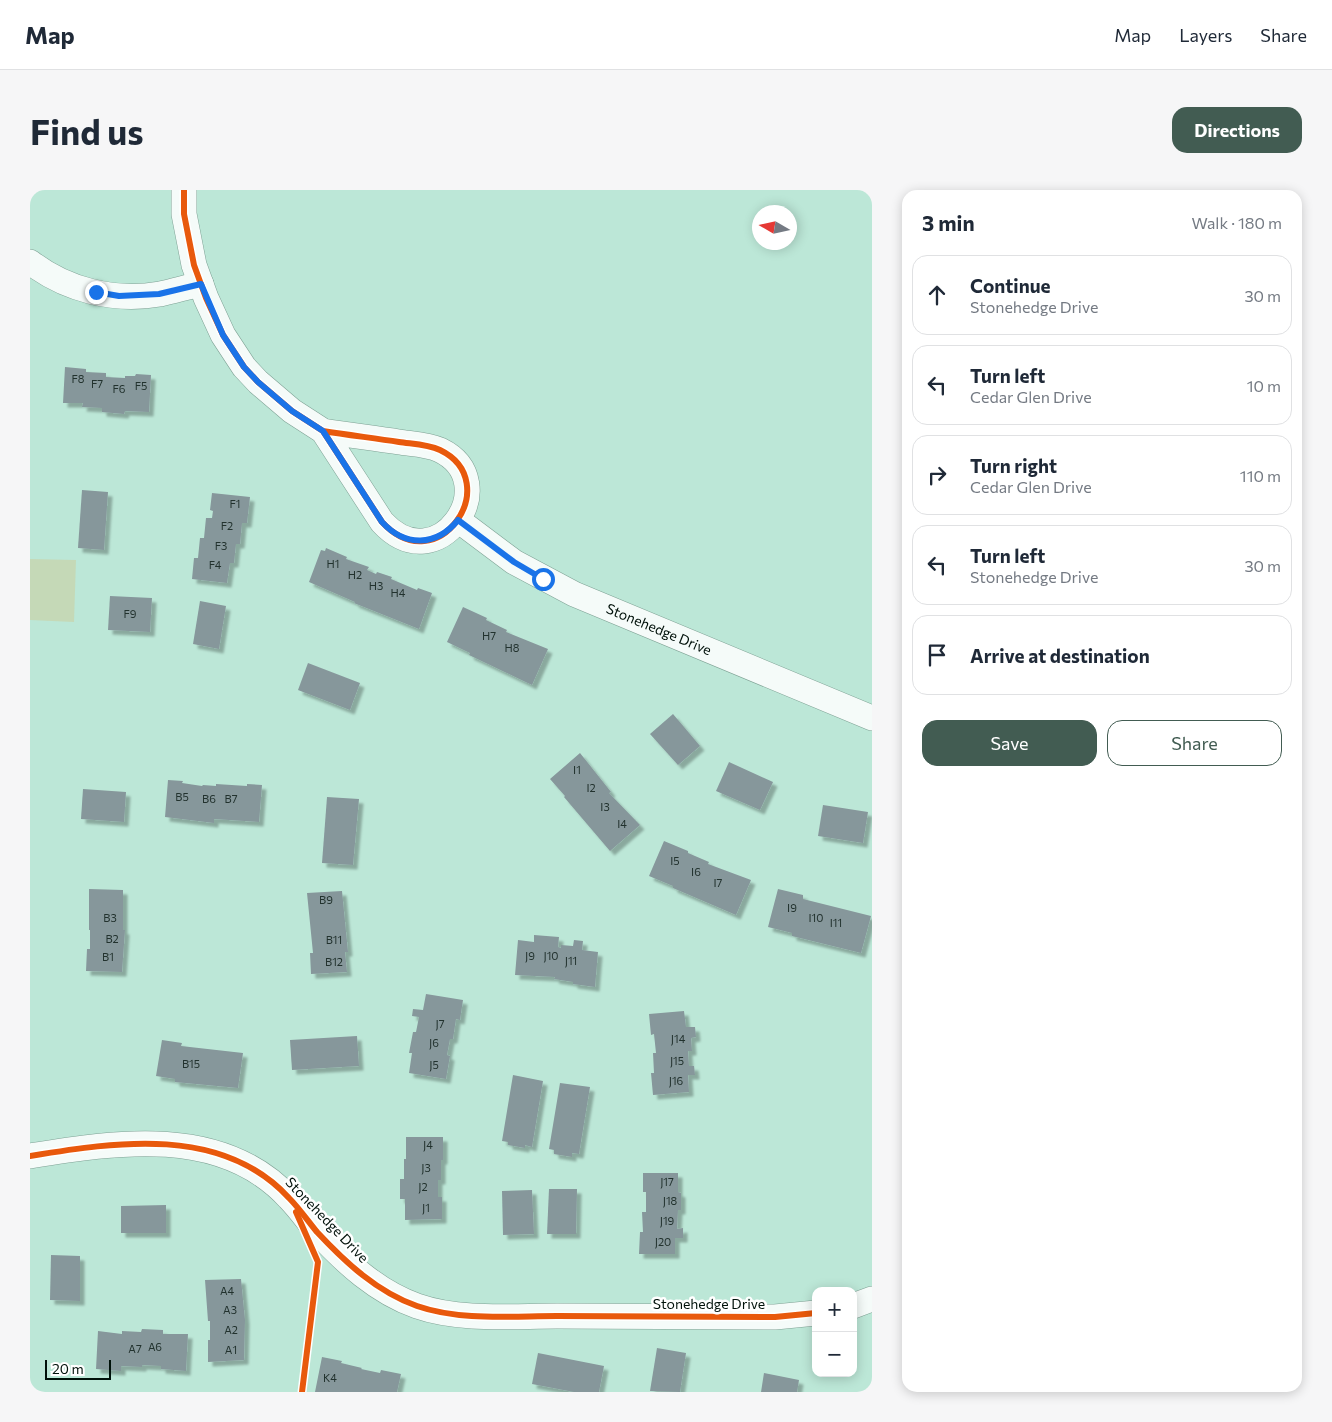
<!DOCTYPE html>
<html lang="en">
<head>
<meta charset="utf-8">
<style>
	body { margin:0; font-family:Commissioner,sans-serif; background:#f6f6f7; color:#1f2937 }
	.controls { position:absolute; right:15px; bottom:15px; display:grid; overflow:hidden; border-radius:10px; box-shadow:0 2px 12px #0003 }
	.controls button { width:45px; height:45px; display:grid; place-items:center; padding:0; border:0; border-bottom:1px solid #e0e1e3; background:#fff; color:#1f2937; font:25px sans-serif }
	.compass { position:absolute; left:722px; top:15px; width:45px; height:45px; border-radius:50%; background:#fff; box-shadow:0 2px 12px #0003; rotate:279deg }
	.scale { position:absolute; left:15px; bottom:12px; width:66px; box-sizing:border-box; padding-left:5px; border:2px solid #00110a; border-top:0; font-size:14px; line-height:18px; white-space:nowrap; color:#00110a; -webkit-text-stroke:4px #fff; paint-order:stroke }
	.stop { position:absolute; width:15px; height:15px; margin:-11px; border:4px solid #1a73e8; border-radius:50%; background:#fff }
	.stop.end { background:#1a73e8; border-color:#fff; box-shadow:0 1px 5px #0008 }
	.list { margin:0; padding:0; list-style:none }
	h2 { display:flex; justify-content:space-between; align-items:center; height:65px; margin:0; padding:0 20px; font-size:21px }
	h2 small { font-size:16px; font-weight:400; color:#747a83 }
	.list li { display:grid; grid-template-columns:32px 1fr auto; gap:15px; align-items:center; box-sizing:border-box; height:80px; margin:0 10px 10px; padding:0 10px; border:1px solid #e0e1e3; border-radius:15px }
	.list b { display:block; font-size:19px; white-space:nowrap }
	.list p { margin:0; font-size:16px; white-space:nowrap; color:#747a83 }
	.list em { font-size:16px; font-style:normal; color:#747a83 }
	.actions { display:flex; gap:10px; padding:15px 20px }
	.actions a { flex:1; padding:11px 0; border:1px solid #425c52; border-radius:15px; text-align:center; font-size:18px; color:#425c52 }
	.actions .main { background:#425c52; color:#fff }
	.icon { flex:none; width:28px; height:28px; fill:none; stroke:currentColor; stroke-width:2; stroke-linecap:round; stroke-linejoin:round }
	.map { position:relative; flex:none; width:842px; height:1202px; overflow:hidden; border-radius:15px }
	header { display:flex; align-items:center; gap:30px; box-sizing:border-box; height:70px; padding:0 25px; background:#fff; border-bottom:1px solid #e0e1e3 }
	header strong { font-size:24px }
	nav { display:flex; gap:28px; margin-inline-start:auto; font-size:18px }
	.intro { display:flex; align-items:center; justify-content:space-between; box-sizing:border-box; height:120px; padding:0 30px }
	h1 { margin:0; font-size:35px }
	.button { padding:12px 22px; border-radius:15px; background:#425c52; color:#fff; font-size:18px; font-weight:700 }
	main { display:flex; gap:30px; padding:0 30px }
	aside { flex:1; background:#fff; border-radius:15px; box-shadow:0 2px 12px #0003 }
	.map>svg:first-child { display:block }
	.green { fill:#c5d9b7 }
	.building { fill:#86979b; filter:url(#shadow) }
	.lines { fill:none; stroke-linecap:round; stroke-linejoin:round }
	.minor-casing { stroke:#7ea194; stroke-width:26 }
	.minor { stroke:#f5fbf9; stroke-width:25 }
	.cycleway-casing { stroke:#fff; stroke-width:9 }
	.cycleway { stroke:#e8590c; stroke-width:6 }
	.route { stroke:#1a73e8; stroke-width:6 }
	.labels { text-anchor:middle; stroke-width:5; stroke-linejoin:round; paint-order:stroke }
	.number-label { font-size:11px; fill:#22322e }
	.street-label { font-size:14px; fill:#00110a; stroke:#fff }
</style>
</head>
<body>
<header>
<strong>Map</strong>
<nav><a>Map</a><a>Layers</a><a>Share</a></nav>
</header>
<div class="intro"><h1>Find us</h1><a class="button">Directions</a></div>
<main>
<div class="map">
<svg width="842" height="1202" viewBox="0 0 842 1202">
	<defs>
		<filter id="shadow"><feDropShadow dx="4.5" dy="4.5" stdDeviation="1" flood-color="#0004"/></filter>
	</defs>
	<rect width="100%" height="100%" fill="#bce7d7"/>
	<polygon class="green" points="0,369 46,370 44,432 0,430"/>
	<g class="building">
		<polygon points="35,177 56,179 56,182 76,183 76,187 95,188 95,186 105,186 106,184 121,185 119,222 95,221 94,224 72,222 72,218 52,217 53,213 33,213"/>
		<polygon points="52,300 78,302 74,360 48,358"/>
		<polygon points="182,303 220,307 217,333 212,333 210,354 206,354 204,373 200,373 197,393 162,389 164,368 168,368 170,348 174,348 176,328 182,328 183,321 180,320"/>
		<polygon points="296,358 317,367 316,369 339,377 337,380 346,384 347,382 362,387 361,389 387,400 388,398 402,403 389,439 324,413 325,412 279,392 291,360 295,361"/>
		<polygon points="80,406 122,408 120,442 78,440"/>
		<polygon points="170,411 196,416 189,459 163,454"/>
		<polygon points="433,417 457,428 456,430 477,440 476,442 518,459 502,495 439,465 440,463 417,452"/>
		<polygon points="278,473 330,493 320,520 268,500"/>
		<polygon points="643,524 670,556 648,575 620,544"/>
		<polygon points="550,563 581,602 579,603 610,635 580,661 534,607 535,606 520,589"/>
		<polygon points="699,572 743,592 730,620 686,601"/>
		<polygon points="138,590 153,591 152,593 172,596 173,595 186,596 186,594 217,596 217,594 232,595 229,632 184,629 184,633 135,627"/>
		<polygon points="53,599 96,602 94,632 51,629"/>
		<polygon points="297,607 329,609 323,675 292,673"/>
		<polygon points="793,615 838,622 833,653 788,646"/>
		<polygon points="634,651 658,661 658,663 679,672 678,674 721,690 706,725 643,698 643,696 619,686"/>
		<polygon points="59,699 93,700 93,740 95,740 92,782 56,781 57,759 60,759 60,740 59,740"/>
		<polygon points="748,699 773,705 773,709 841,726 831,763 762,746 762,743 738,737"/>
		<polygon points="312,701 318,762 315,762 317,782 281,784 280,763 283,763 277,703"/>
		<polygon points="504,745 529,747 528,757 531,758 531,755 543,756 544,750 553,751 552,760 568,762 565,797 543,794 543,792 524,789 525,787 485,785 488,750 504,752"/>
		<polygon points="396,804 433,810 430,830 426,829 423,849 420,849 417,865 420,866 416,889 379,883 382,863 379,863 383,842 386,842 389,827 382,826 383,819 393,820"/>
		<polygon points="654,821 656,837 665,837 666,847 661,848 662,861 658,861 659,876 664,876 665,885 658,885 659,902 623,905 621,883 624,883 623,863 626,863 624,844 621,845 619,824"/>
		<polygon points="327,846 329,876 262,880 260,850"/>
		<polygon points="132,850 152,853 151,856 213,863 208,898 145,892 145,889 126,886"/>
		<polygon points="483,885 513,891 502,957 495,955 495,958 478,955 478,952 472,951"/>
		<polygon points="530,893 560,897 549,964 542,963 542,967 524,964 524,960 519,959"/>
		<polygon points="376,947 413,947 413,970 411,970 411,990 408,990 408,1007 412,1007 412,1029 375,1030 375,1009 370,1009 370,989 374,989 374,969 376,969"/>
		<polygon points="613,983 648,983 648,1002 651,1003 651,1020 648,1020 647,1039 653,1038 653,1048 645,1048 645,1064 609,1064 610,1042 613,1042 612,1022 616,1022 616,1002 613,1002"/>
		<polygon points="519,999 547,999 546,1044 517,1044"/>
		<polygon points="502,1000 504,1044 473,1045 472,1001"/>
		<polygon points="136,1015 136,1043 91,1043 91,1016"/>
		<polygon points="21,1065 50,1066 50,1111 20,1110"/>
		<polygon points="211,1089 215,1130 214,1170 178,1172 178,1150 180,1150 180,1131 178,1131 175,1090"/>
		<polygon points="112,1139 133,1140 133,1144 158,1144 156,1181 131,1179 131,1176 112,1175 112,1177 91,1176 91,1181 66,1179 68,1141 92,1144 92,1141 111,1142"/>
		<polygon points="627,1158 656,1163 650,1202 620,1201"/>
		<polygon points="508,1163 574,1176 569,1202 544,1202 502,1194"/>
		<polygon points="292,1167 312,1171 311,1173 332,1178 331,1179 350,1183 351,1180 371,1184 367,1202 285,1202"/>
		<polygon points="734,1183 769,1190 767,1202 731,1202"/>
	</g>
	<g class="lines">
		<defs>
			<g id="minor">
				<path d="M154 0V24L164 75 176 108 193 145 214 177 228 192 262 221 293 241 352 332C408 393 476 292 410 260 397 254 382 254 369 252 343 248 318 245 293 241"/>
				<path d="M0 72C36 100 84 112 130 104 144 101 157 97 171 94"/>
				<path id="s1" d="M428 330 484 372 544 404 842 528"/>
				<path d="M0 966C86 952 192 935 259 1008 269 1018 278 1031 287 1042 315 1072 347 1102 387 1116 430 1131 481 1126 527 1126 599 1126 672 1126 745 1127L786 1123"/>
				<polyline points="823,1116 842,1109"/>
			</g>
		</defs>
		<use href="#minor" class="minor-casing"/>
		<use href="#minor" class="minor"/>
		<defs>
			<g id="cycleway">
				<path d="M154 0V24L164 75 176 108 193 145 214 177 228 192 262 221 293 241 352 332C408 393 476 292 410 260 397 254 382 254 369 252 343 248 318 245 293 241"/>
				<path d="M0 966C86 952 192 935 259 1008 269 1018 278 1031 287 1042 315 1072 347 1102 387 1116 430 1131 481 1126 527 1126 599 1126 672 1126 745 1127L786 1123"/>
				<polyline points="266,1022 288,1072 272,1202"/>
			</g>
		</defs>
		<use href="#cycleway" class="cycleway-casing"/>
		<use href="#cycleway" class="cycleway"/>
	</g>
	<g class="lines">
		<path class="route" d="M66 102 89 106 129 104 171 94 193 145 214 177 228 192 262 221 293 241 352 332C375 357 406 357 428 330L484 372 513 389"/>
	</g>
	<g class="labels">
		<g class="number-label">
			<text x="48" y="193">F8</text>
			<text x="67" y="198">F7</text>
			<text x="111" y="200">F5</text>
			<text x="89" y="203">F6</text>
			<text x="205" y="318">F1</text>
			<text x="197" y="340">F2</text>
			<text x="191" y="360">F3</text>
			<text x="303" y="378">H1</text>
			<text x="185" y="379">F4</text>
			<text x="325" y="389">H2</text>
			<text x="346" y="400">H3</text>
			<text x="368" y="407">H4</text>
			<text x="100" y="428">F9</text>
			<text x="459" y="450">H7</text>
			<text x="482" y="462">H8</text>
			<text x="547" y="584">I1</text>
			<text x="561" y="602">I2</text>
			<text x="152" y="611">B5</text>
			<text x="179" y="613">B6</text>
			<text x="201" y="613">B7</text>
			<text x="575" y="621">I3</text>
			<text x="592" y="638">I4</text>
			<text x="645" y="675">I5</text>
			<text x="666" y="686">I6</text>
			<text x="688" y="697">I7</text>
			<text x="296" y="714">B9</text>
			<text x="762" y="722">I9</text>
			<text x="80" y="732">B3</text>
			<text x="786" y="732">I10</text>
			<text x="806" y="737">I11</text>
			<text x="82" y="753">B2</text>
			<text x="304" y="754">B11</text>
			<text x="500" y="770">J9</text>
			<text x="521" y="770">J10</text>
			<text x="78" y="771">B1</text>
			<text x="541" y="775">J11</text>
			<text x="304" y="776">B12</text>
			<text x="410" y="838">J7</text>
			<text x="648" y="853">J14</text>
			<text x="404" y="857">J6</text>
			<text x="647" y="875">J15</text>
			<text x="161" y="878">B15</text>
			<text x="404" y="879">J5</text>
			<text x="646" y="895">J16</text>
			<text x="398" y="959">J4</text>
			<text x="396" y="982">J3</text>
			<text x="637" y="996">J17</text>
			<text x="393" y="1001">J2</text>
			<text x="640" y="1015">J18</text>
			<text x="396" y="1022">J1</text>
			<text x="637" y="1035">J19</text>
			<text x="633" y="1056">J20</text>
			<text x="197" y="1105">A4</text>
			<text x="200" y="1124">A3</text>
			<text x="201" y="1144">A2</text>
			<text x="125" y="1161">A6</text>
			<text x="105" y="1163">A7</text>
			<text x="201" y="1164">A1</text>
			<text x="300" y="1192">K4</text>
		</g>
		<g class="street-label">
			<text dy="5" stroke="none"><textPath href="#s1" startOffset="230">Stonehedge Drive</textPath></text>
			<text transform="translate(297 1030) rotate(46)" y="5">Stonehedge Drive</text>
			<text x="679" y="1119">Stonehedge Drive</text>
		</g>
	</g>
</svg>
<div class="controls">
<button>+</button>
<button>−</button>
</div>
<svg class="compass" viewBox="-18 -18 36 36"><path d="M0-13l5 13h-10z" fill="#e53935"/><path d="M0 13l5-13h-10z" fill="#747a83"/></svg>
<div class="scale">20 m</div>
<div class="stop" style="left:513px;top:389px"></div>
<div class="stop end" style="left:66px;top:102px"></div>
</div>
<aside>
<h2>3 min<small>Walk · 180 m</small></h2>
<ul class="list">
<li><svg class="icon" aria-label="ahead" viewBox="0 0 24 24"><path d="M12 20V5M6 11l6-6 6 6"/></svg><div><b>Continue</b><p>Stonehedge Drive</p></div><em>30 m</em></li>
<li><svg class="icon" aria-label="left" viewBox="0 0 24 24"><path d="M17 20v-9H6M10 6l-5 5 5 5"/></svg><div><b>Turn left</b><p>Cedar Glen Drive</p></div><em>10 m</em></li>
<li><svg class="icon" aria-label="right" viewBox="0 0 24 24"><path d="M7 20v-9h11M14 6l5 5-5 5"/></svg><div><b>Turn right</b><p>Cedar Glen Drive</p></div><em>110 m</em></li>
<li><svg class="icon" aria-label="left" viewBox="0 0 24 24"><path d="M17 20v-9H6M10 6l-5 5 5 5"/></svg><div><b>Turn left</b><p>Stonehedge Drive</p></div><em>30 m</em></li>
<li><svg class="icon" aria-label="arrive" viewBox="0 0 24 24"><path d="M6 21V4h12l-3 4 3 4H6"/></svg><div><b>Arrive at destination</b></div></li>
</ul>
<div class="actions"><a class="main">Save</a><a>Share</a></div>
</aside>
</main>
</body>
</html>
